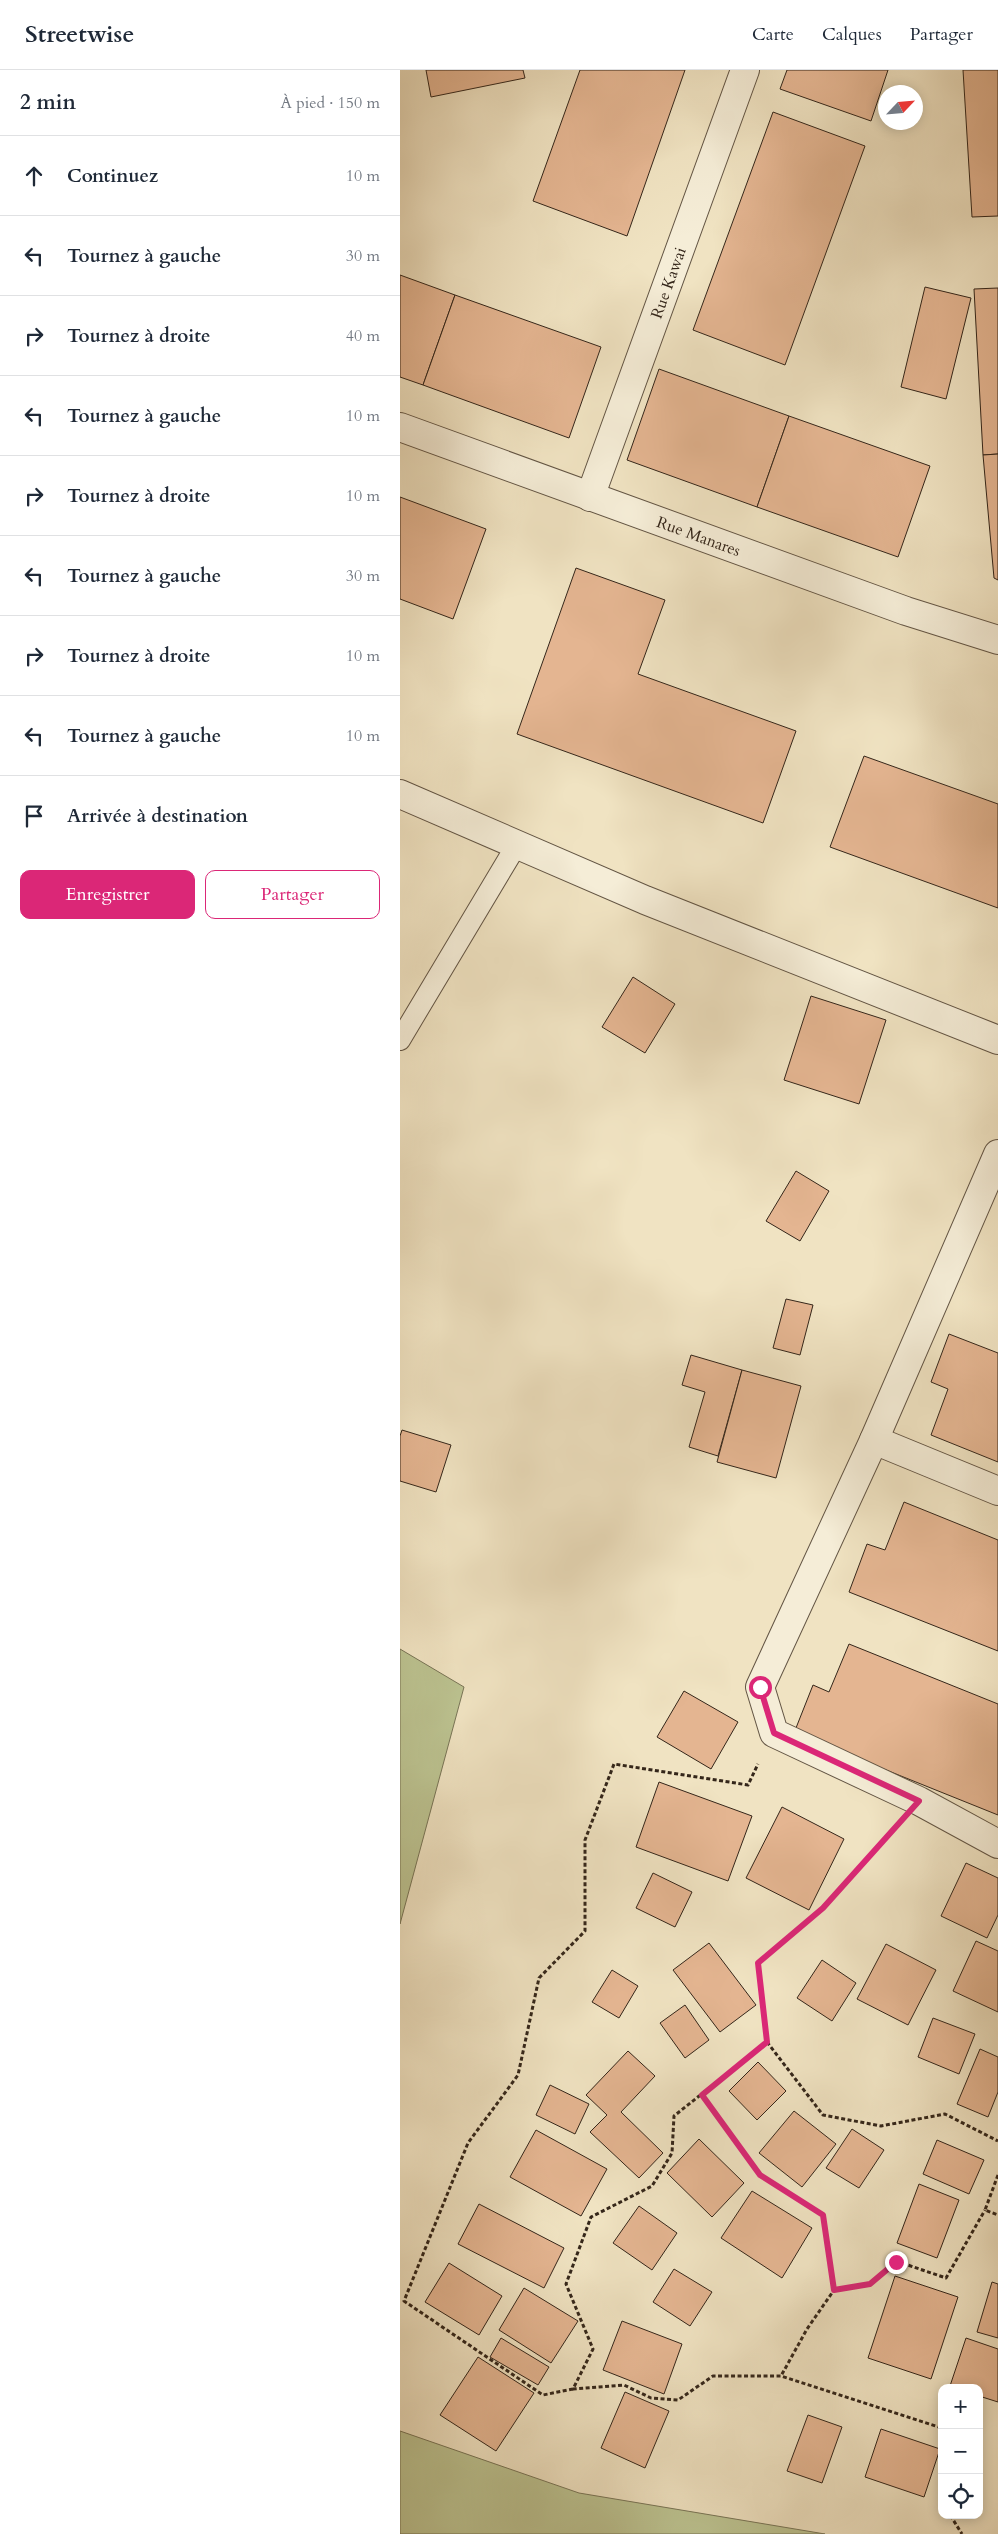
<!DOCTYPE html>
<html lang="fr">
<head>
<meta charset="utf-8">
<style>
	body { margin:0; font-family:Cardo,serif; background:#f6f6f7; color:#1f2937 }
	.controls { position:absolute; right:15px; bottom:15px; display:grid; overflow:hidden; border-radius:10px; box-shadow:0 2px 12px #0003 }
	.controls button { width:45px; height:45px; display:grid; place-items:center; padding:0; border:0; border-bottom:1px solid #e0e1e3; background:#fff; color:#1f2937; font:25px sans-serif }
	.compass { position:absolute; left:478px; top:15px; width:45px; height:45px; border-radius:50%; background:#fff; box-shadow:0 2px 12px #0003; rotate:64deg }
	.stop { position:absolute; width:15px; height:15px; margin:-11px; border:4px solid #db2777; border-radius:50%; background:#fff }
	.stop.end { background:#db2777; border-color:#fff; box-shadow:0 1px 5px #0008 }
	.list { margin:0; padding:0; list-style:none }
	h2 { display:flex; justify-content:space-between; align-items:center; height:65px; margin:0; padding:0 20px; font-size:21px }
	h2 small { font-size:16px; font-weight:400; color:#747a83 }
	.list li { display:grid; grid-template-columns:32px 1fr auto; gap:15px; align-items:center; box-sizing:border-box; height:80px; padding:0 20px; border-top:1px solid #e0e1e3 }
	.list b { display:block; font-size:19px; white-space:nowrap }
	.list em { font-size:16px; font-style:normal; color:#747a83 }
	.actions { display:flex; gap:10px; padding:15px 20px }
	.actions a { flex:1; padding:11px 0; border:1px solid #db2777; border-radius:10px; text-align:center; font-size:18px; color:#db2777 }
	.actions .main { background:#db2777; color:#fff }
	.icon { flex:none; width:28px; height:28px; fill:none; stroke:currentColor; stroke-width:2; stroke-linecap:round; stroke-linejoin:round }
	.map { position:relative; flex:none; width:598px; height:2464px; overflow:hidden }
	header { display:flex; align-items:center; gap:30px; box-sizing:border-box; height:70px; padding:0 25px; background:#fff; border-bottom:1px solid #e0e1e3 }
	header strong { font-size:24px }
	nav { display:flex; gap:28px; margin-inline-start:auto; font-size:18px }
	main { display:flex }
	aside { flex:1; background:#fff }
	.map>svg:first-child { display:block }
	.green { fill:#bcc391; stroke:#787456 }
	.building { fill:#e4b591; stroke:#34261a }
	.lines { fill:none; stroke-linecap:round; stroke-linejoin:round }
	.lane-casing { stroke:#635544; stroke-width:22 }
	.street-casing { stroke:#635544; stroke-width:30 }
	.path { stroke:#34261a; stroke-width:3; stroke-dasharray:4 2.5; stroke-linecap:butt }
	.lane { stroke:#f5edd7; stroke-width:20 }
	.street { stroke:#f5edd7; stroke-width:28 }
	.route { stroke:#db2777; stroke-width:6 }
	.labels { text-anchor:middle; stroke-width:4.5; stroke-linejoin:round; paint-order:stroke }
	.street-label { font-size:16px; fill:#34261a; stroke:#f5edd7 }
</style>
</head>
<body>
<header>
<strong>Streetwise</strong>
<nav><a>Carte</a><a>Calques</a><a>Partager</a></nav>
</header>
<main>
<aside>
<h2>2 min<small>À pied · 150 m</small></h2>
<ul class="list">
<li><svg class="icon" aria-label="ahead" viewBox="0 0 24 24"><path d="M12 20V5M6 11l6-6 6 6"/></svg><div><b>Continuez</b></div><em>10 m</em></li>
<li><svg class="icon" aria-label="left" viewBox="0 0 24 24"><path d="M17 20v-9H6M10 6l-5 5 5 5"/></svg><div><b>Tournez à gauche</b></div><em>30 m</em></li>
<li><svg class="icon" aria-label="right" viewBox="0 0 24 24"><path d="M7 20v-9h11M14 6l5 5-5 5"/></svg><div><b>Tournez à droite</b></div><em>40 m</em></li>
<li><svg class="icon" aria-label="left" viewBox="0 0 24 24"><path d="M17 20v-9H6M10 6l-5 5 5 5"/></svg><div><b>Tournez à gauche</b></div><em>10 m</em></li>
<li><svg class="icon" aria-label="right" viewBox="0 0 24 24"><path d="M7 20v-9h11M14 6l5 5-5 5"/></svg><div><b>Tournez à droite</b></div><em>10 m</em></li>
<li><svg class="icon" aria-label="left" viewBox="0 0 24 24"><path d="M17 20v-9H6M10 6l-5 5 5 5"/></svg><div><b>Tournez à gauche</b></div><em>30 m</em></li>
<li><svg class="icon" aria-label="right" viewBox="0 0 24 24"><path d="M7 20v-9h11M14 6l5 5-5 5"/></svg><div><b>Tournez à droite</b></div><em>10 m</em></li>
<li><svg class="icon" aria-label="left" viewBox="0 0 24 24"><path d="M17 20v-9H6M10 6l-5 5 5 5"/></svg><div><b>Tournez à gauche</b></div><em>10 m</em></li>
<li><svg class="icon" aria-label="arrive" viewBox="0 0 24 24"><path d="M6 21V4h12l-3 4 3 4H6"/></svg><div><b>Arrivée à destination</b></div></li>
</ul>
<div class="actions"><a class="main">Enregistrer</a><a>Partager</a></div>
</aside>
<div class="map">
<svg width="598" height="2464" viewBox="0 0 598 2464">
	<rect width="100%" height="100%" fill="#f0e3c2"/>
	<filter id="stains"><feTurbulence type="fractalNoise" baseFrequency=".004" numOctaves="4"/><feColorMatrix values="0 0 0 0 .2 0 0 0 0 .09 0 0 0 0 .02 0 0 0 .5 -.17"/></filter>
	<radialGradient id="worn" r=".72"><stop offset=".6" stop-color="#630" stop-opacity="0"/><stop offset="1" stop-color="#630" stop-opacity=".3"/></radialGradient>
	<g class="green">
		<polygon points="0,1579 64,1617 0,1854"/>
		<polygon points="0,2361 179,2423 425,2464 0,2464"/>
	</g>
	<g class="building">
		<polygon points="26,0 123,0 125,8 31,27"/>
		<polygon points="180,0 285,0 227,166 133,131"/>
		<polygon points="387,0 488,0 471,51 380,19"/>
		<polygon points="563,0 598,0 598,146 572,147"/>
		<polygon points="373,42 465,76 385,295 293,260"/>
		<polygon points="0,205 55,225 23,315 0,307"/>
		<polygon points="525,217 571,228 546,329 501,317"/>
		<polygon points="598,218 598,384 583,385 574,219"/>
		<polygon points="55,225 201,277 169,368 23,315"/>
		<polygon points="259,299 389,346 357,437 227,390"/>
		<polygon points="389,346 530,396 498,487 357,437"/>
		<polygon points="598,384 598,510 594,508 583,385"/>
		<polygon points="0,427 86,459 53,549 0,529"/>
		<polygon points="176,498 265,530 238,604 396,661 363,753 117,664"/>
		<polygon points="464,686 598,734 598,838 430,777"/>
		<polygon points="233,907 275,934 245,983 202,957"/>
		<polygon points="411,926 486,950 459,1034 384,1010"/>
		<polygon points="396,1101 429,1121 400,1171 366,1151"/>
		<polygon points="386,1229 413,1235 400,1285 373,1278"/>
		<polygon points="549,1264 598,1283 598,1392 531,1365 548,1319 531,1312"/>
		<polygon points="291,1285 342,1300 318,1386 289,1377 305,1322 282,1315"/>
		<polygon points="342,1300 401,1316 376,1408 317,1392"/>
		<polygon points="2,1360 51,1375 36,1422 0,1411 0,1366"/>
		<polygon points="504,1432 598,1470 598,1581 449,1522 467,1474 485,1480"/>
		<polygon points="449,1574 598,1634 598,1745 394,1663 413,1615 429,1622"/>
		<polygon points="284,1621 338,1652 311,1699 257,1667"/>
		<polygon points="259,1712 352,1746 328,1811 236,1777"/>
		<polygon points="382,1737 444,1769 409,1840 346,1808"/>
		<polygon points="566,1793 598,1808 598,1845 587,1868 541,1846"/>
		<polygon points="253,1803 292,1822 275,1857 236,1838"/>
		<polygon points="576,1871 598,1881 598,1942 553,1921"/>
		<polygon points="309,1873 356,1935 320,1962 273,1900"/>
		<polygon points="486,1874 536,1900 508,1955 457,1929"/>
		<polygon points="422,1890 456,1913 432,1951 397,1928"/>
		<polygon points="212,1900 238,1916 219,1948 192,1932"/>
		<polygon points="285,1935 309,1970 285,1988 260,1953"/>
		<polygon points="533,1948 575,1964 559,2004 518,1987"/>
		<polygon points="580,1979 598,1987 598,2022 588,2047 557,2034"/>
		<polygon points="228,1981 255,2006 221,2042 263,2083 239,2108 190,2062 207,2045 186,2025"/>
		<polygon points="358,1992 386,2021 357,2050 329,2021"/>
		<polygon points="150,2015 189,2034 175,2064 136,2045"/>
		<polygon points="394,2041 436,2074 402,2117 359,2083"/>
		<polygon points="452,2059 484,2080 459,2118 426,2098"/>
		<polygon points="136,2060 207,2099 181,2146 110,2107"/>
		<polygon points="299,2069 344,2113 312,2147 267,2103"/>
		<polygon points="537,2070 584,2090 569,2124 523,2104"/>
		<polygon points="519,2114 559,2130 537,2188 497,2173"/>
		<polygon points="352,2121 412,2158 382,2208 321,2168"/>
		<polygon points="79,2134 164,2178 144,2218 58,2174"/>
		<polygon points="239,2136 277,2163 252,2200 213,2173"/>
		<polygon points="49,2193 102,2226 79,2265 25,2232"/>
		<polygon points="274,2199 312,2222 290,2256 253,2232"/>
		<polygon points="495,2206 558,2227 531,2309 468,2288"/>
		<polygon points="592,2212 598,2214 598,2268 577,2262"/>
		<polygon points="124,2218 178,2251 151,2293 99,2260"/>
		<polygon points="222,2251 282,2274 264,2324 203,2300"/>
		<polygon points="101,2268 149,2297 138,2315 90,2287"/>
		<polygon points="566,2268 598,2279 598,2332 579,2326 579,2318 550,2316"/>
		<polygon points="78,2287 134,2323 96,2381 40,2345"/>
		<polygon points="225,2322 269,2341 245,2398 201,2378"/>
		<polygon points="408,2345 442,2357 422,2413 387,2401"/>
		<polygon points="481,2359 540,2379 524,2427 465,2407"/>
	</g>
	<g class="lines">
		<defs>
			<polyline id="lane" points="0,970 116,776"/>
			<g id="street">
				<path id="s1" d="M0 357 506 541 598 570"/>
				<path id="s2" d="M190 427 345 0"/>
				<polyline points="0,724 245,830 598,970"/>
				<polyline points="598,1084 474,1370 360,1617 374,1663 519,1731 598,1774"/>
				<polyline points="474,1370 598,1421"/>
			</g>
		</defs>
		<use href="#lane" class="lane-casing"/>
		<use href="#street" class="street-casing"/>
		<g class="path">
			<polyline points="495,1758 423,1838 358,1893 367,1972 274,2046 272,2083 252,2116 191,2147 166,2214 193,2279 173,2319 224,2315 251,2328 278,2330 313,2306 381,2306 542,2358"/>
			<polyline points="367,1972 423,2045 481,2056 545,2044 598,2071"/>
			<polyline points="302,2025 360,2105 423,2145 434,2220 407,2259 381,2306"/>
			<polyline points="598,2105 585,2140 598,2145"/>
			<polyline points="434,2220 470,2214 496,2191 546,2208 585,2140"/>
			<polyline points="173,2319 143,2325 4,2231 68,2073 118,2005 139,1908 185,1861 185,1770 214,1694 348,1715 358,1694"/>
			<polyline points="553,2445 552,2448 562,2464"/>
		</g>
		<use href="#lane" class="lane"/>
		<use href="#street" class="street"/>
	</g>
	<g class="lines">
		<polyline class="route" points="360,1617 374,1663 519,1731 423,1838 358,1893 367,1972 302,2025 360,2105 423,2145 434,2220 470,2214 496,2192"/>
	</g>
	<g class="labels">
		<g class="street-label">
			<text dy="6" stroke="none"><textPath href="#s2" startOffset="228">Rue Kawai</textPath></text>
			<text dy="6" stroke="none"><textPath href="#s1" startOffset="318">Rue Manares</textPath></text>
		</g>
	</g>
	<rect width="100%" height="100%" filter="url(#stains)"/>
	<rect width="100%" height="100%" fill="url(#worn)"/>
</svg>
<div class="controls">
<button>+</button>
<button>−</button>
<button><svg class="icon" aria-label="locate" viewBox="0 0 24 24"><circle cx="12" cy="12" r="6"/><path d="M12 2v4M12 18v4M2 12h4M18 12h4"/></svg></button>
</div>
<svg class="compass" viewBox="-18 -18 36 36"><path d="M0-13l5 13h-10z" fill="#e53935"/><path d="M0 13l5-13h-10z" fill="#747a83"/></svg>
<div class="stop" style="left:360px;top:1617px"></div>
<div class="stop end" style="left:496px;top:2192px"></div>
</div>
</main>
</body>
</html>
